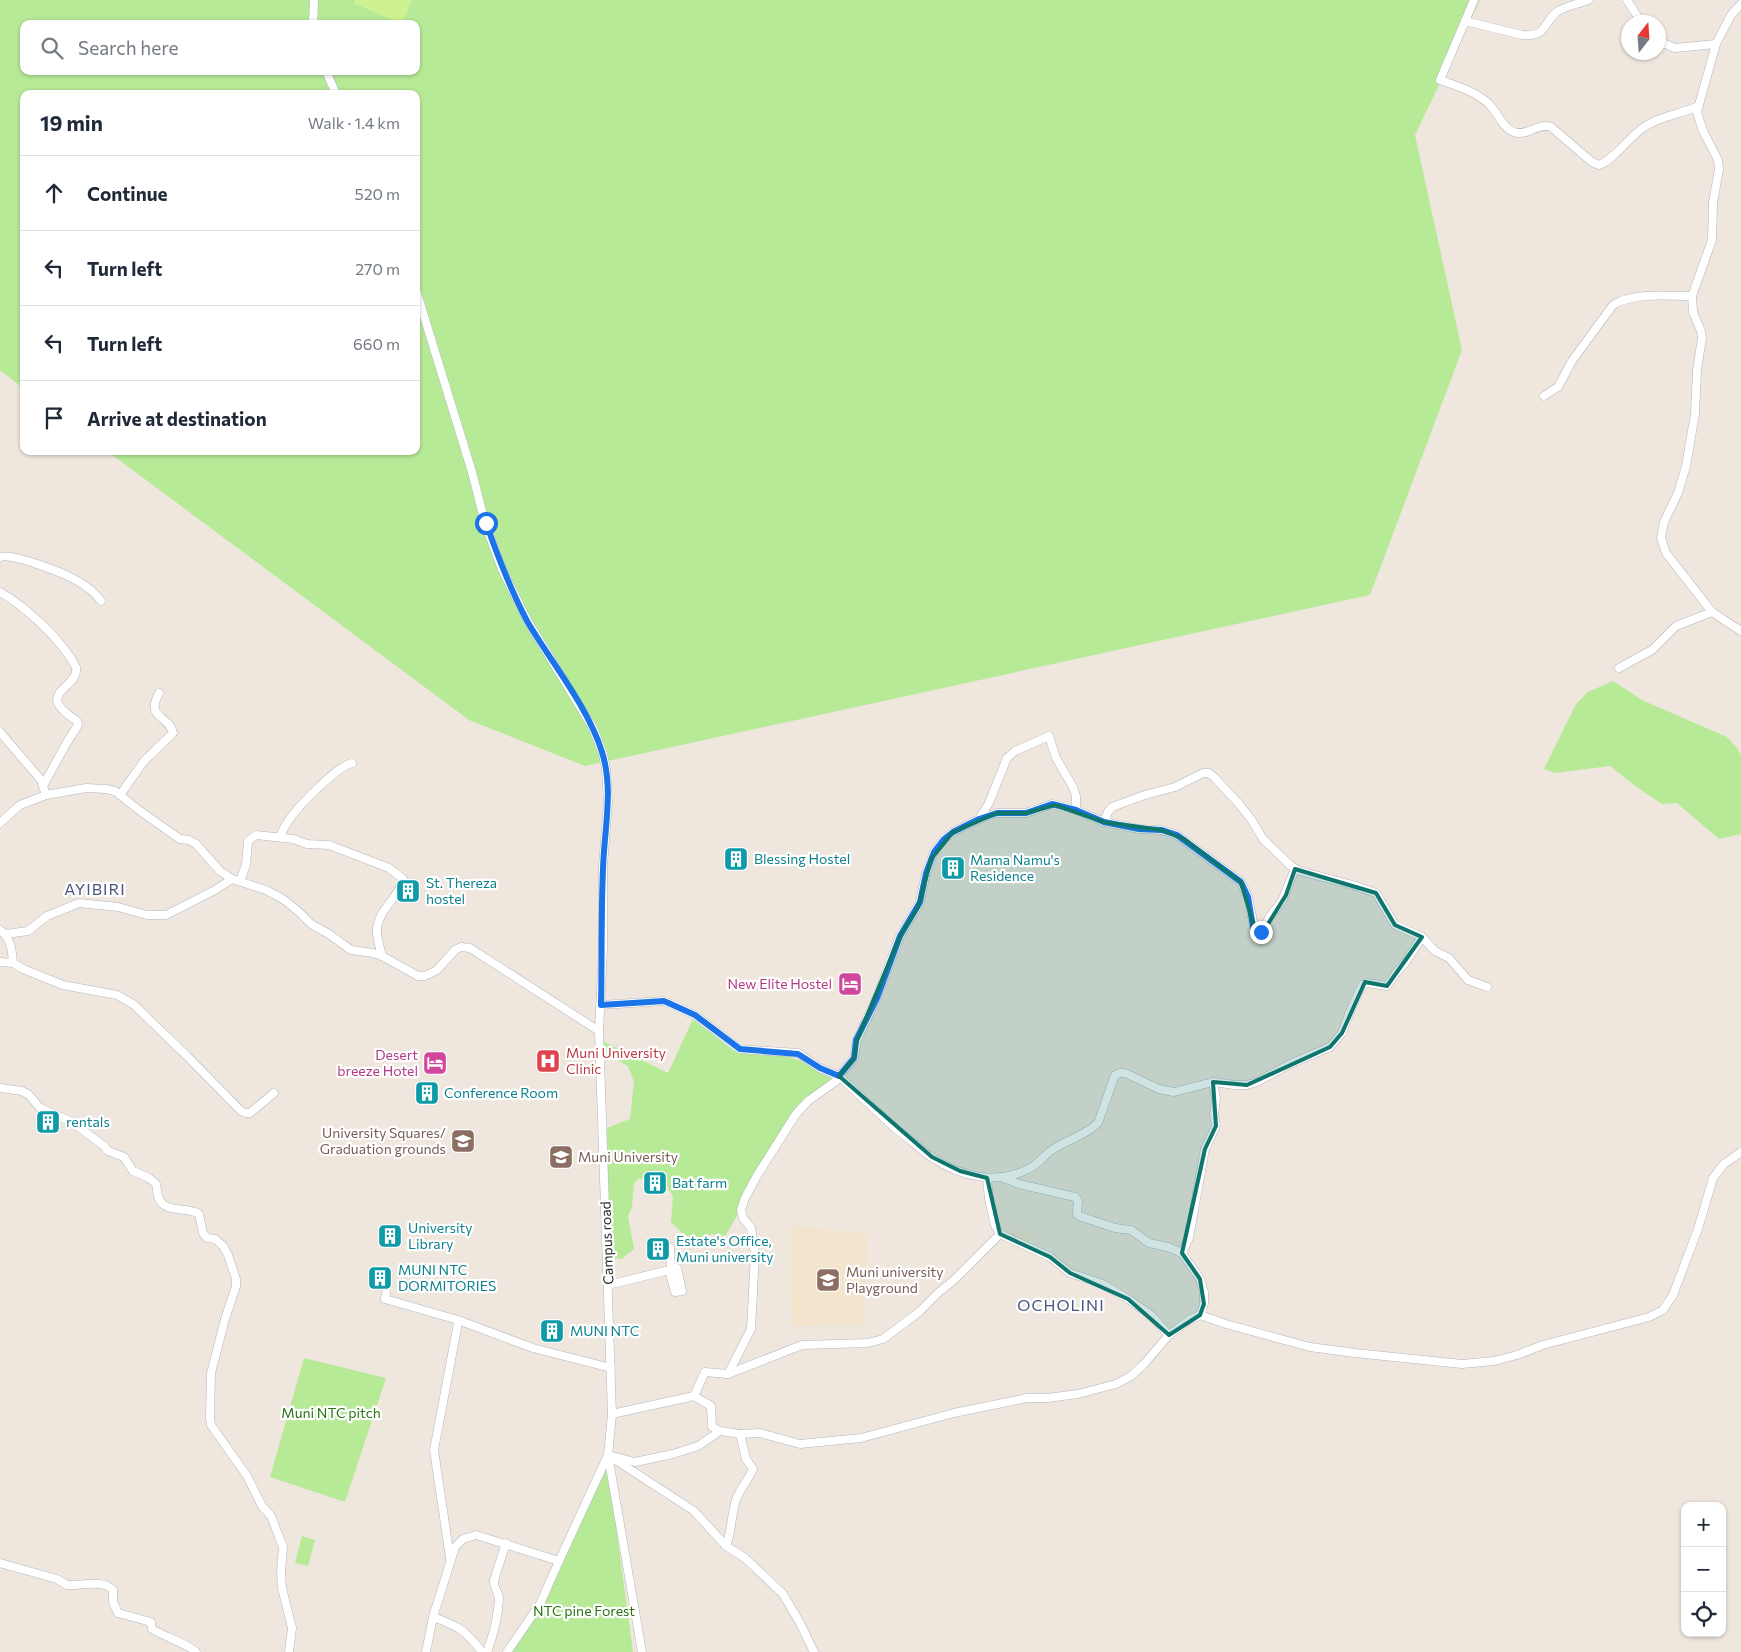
<!DOCTYPE html>
<html lang="en">
<head>
<meta charset="utf-8">
<style>
	body { margin:0; font-family:Commissioner,sans-serif; background:#f2f2f3; color:#1f2937 }
	.controls { position:absolute; right:15px; bottom:15px; display:grid; overflow:hidden; border-radius:10px; box-shadow:0 1px 4px #0004 }
	.controls button { width:45px; height:45px; display:grid; place-items:center; padding:0; border:0; border-bottom:1px solid #e0e1e3; background:#fff; color:#1f2937; font:25px sans-serif }
	.compass { position:absolute; left:1621px; top:15px; width:45px; height:45px; border-radius:50%; background:#fff; box-shadow:0 1px 4px #0004; rotate:17deg }
	.stop { position:absolute; width:15px; height:15px; margin:-11px; border:4px solid #1a73e8; border-radius:50%; background:#fff }
	.stop.end { background:#1a73e8; border-color:#fff; box-shadow:0 1px 5px #0008 }
	.list { margin:0; padding:0; list-style:none }
	h2 { display:flex; justify-content:space-between; align-items:center; height:65px; margin:0; padding:0 20px; font-size:21px }
	h2 small { font-size:16px; font-weight:400; color:#747a83 }
	.list li { display:grid; grid-template-columns:32px 1fr auto; gap:15px; align-items:center; box-sizing:border-box; height:75px; padding:0 20px; border-top:1px solid #e0e1e3 }
	.list b { display:block; font-size:19px; white-space:nowrap }
	.list em { font-size:16px; font-style:normal; color:#747a83 }
	.icon { flex:none; width:28px; height:28px; fill:none; stroke:currentColor; stroke-width:2; stroke-linecap:round; stroke-linejoin:round }
	.map { position:relative; flex:none; width:1741px; height:1652px; overflow:hidden }
	.search { position:absolute; background:#fff; box-shadow:0 1px 4px #0004; left:20px; top:20px; width:400px; height:55px; display:flex; align-items:center; gap:12px; box-sizing:border-box; padding:0 18px; border-radius:10px; color:#747a83; font-size:19px }
	.panel { position:absolute; background:#fff; box-shadow:0 1px 4px #0004; left:20px; top:90px; width:400px; height:365px; border-radius:10px }
	.map>svg:first-child { display:block }
	.education { fill:#f2e4cd }
	.green { fill:#b7ea97; fill-rule:evenodd }
	.pitch { fill:#cef292 }
	.lines { fill:none; stroke-linecap:round; stroke-linejoin:round }
	.street-casing { stroke:#b2b6c1; stroke-width:9 }
	.street { stroke:#fff; stroke-width:8 }
	.route { stroke:#1a73e8; stroke-width:6 }
	.marked { fill:#0f766e; fill-opacity:0.2; stroke:#0f766e; stroke-width:4; stroke-linejoin:round }
	.labels { text-anchor:middle; stroke-width:4.5; stroke-linejoin:round; paint-order:stroke }
	.culture-label { font-size:14px; fill:#0d838f; stroke:#fff; text-anchor:start }
	.hotel-label { font-size:14px; fill:#b23c85; stroke:#fff; text-anchor:end }
	.health-label { font-size:14px; fill:#be3a42; stroke:#fff; text-anchor:start }
	.education-label { font-size:14px; fill:#785e54; stroke:#fff; text-anchor:start }
	.street-label { font-size:14px; fill:#2d2d2d; stroke:#fff }
	.park-label { font-size:14px; fill:#2c7214; stroke:#fff }
	.quarter-label { font-size:16px; letter-spacing:1px; fill:#485682; stroke:#fff }
</style>
</head>
<body>
<div class="map">
<svg width="1741" height="1652" viewBox="0 0 1741 1652">
	<rect width="100%" height="100%" fill="#efe7de"/>
	<g class="education">
		<polygon points="790,1226 868,1234 863,1325 792,1326"/>
		<polygon points="1013,1228 1031,1236 1028,1244 1010,1237"/>
	</g>
	<g class="green">
		<path d="M0 0H1480L1415 135 1462 350 1370 595 585 766 469 720 107 451H416V94H24V389L0 370ZM24 24H416V71H24Z"/>
		<polygon points="1613,681 1642,700 1727,737 1738,749 1741,756 1741,834 1719,839 1677,803 1662,804 1638,788 1610,766 1555,773 1544,769 1576,704 1588,692"/>
		<polygon points="693,1019 734,1051 746,1054 783,1055 801,1061 834,1080 793,1116 726,1235 720,1236 712,1234 695,1242 681,1232 671,1222 673,1196 661,1178 638,1179 634,1184 632,1207 628,1216 634,1249 622,1259 609,1257 607,1128 630,1119 634,1082 628,1066 601,1052 601,1040 668,1073"/>
		<polygon points="304,1358 386,1378 345,1502 270,1477"/>
		<polygon points="607,1459 633,1652 508,1652 544,1601"/>
		<polygon points="302,1536 315,1540 308,1566 295,1563"/>
	</g>
	<polygon class="pitch" points="355,0 412,0 402,24 353,3"/>
	<g class="lines">
		<defs>
			<g id="street">
				<path d="M1474 0 1440 80C1457 86 1474 91 1488 103 1498 112 1502 128 1514 132 1527 137 1538 122 1551 127L1592 162 1599 165C1615 159 1629 137 1644 127 1660 116 1681 114 1699 106"/>
				<polyline points="1627,0 1641,22"/>
				<path d="M1465 21 1522 35C1548 37 1542 23 1558 11 1566 6 1578 4 1588 0"/>
				<polyline points="313,24 314,0"/>
				<polyline points="1658,41 1675,48 1716,44 1731,15 1741,4"/>
				<polyline points="326,71 336,94"/>
				<polyline points="416,290 472,472 485,523 502,569 527,620 593,728 603,754 606,769 608,802 603,866 603,948 599,1031 612,1414 608,1455 642,1652"/>
				<path d="M1544 396 1558 387 1572 361 1613 305C1633 292 1668 296 1692 296"/>
				<path d="M0 557C12 553 61 572 74 579 85 585 94 591 101 601"/>
				<path d="M0 592C26 607 62 640 76 667 80 690 31 691 77 721L78 725 66 744 43 786"/>
				<polyline points="1712,612 1666,553 1661,538 1664,522 1678,493 1686,466 1695,414 1697,370 1702,338 1701,331 1693,312 1692,296 1712,240 1713,203 1719,169 1718,160 1703,131 1697,112 1716,44"/>
				<polyline points="1619,668 1652,650 1676,626 1712,612 1741,631"/>
				<polyline points="0,732 41,780 46,795 86,788 106,789 115,791 140,811 180,839 189,840 196,844 220,871 232,879 266,890 283,899 299,912 311,924 329,934 351,950 373,953 382,956 418,976 425,976 437,970 455,950 461,947 470,948 599,1031"/>
				<path d="M120 795 144 761 173 733C169 715 145 719 159 693"/>
				<polyline points="979,819 989,803 1007,758 1015,751 1049,736 1056,758 1073,787 1076,796 1076,810"/>
				<polyline points="1104,822 1108,812 1112,807 1145,795 1175,787 1203,773 1209,773 1215,778 1239,804 1251,819 1263,839 1291,866 1300,871 1356,886 1376,893 1395,925 1422,937 1435,951 1449,958 1468,980 1487,987"/>
				<polyline points="0,823 20,805 46,795"/>
				<path d="M280 837C282 832 284 827 287 823 296 808 336 767 352 763"/>
				<path d="M240 881 246 865 248 841 256 835 293 839 307 844 329 845 389 868 403 879C399 898 379 909 377 928 376 936 380 948 382 956"/>
				<path d="M0 930C11 938 12 950 13 963L23 969 63 985 117 995 133 1004 187 1056 241 1111 245 1113H250L274 1093"/>
				<polyline points="6,934 28,931 47,916 79,903 118,907 147,915 166,915 215,890 232,879"/>
				<polyline points="0,962 13,963"/>
				<polyline points="601,1005 664,1001 695,1015 740,1049 798,1053 820,1068 839,1076 854,1058 857,1040 877,997 900,936 920,902 926,873 934,852 944,839 953,832 979,819 997,813 1026,813 1052,804 1076,810 1104,822 1139,829 1162,830 1177,835 1241,882 1248,897 1255,931 1258,933 1261,932 1271,915 1282,901 1295,869"/>
				<path d="M0 1088 22 1091 29 1095 40 1108 72 1122 104 1146 108 1151 124 1157 133 1171 149 1178 156 1184C157 1188 157 1192 158 1196 163 1215 189 1206 199 1214L203 1233 207 1238 215 1239 223 1246 228 1255 236 1279V1286L225 1319 211 1373 210 1418 211 1425 247 1476 262 1506 271 1516 283 1547 281 1571 282 1588 292 1628 289 1652"/>
				<polyline points="1001,1177 1019,1184 1075,1197 1078,1201 1077,1214 1079,1216 1115,1228 1131,1230 1149,1243 1168,1247 1182,1253 1200,1279 1204,1292 1204,1304 1200,1315"/>
				<polyline points="987,1178 989,1199 995,1225 1000,1234 1050,1257 1070,1273 1103,1284 1128,1299 1151,1315 1169,1335 1189,1320 1200,1315 1226,1324 1310,1347 1355,1353 1462,1364 1494,1361 1517,1355 1543,1345 1649,1317 1663,1310 1673,1295 1698,1229 1713,1178 1724,1164 1741,1152"/>
				<polyline points="1182,1253 1189,1238 1205,1149 1216,1126 1214,1115 1216,1099 1213,1082"/>
				<polyline points="608,1285 669,1270 675,1292 682,1291 677,1268 671,1269 670,1248"/>
				<polyline points="386,1293 385,1299 458,1320 533,1348 611,1368"/>
				<path d="M728 1374 751 1329 755 1254 751 1228 743 1218 741 1210 745 1198 758 1174 796 1114 808 1101 836 1081 839 1076 897 1130C910 1138 920 1150 933 1158 961 1177 997 1185 1028 1169 1038 1165 1043 1156 1052 1150 1066 1140 1085 1136 1098 1123L1115 1075 1120 1073H1125L1159 1089 1174 1092 1213 1082 1235 1085H1247L1257 1082 1290 1064 1330 1047 1342 1033 1349 1014 1362 985 1367 983 1387 986 1396 973 1405 963 1422 937"/>
				<polyline points="694,1396 711,1406 712,1427 720,1431 740,1434 760,1433 800,1444 861,1438 954,1413 1027,1398 1047,1398 1078,1394 1116,1384 1131,1376 1144,1364 1169,1335"/>
				<polyline points="612,1414 694,1396 705,1372 728,1374 802,1345 868,1343 883,1339 919,1312 938,1293 954,1280 1000,1234"/>
				<polyline points="608,1455 694,1511 726,1546 745,1558 783,1594 800,1623 814,1652"/>
				<polyline points="612,1456 635,1462 673,1454 698,1446 720,1431"/>
				<path d="M726 1546C732 1531 731 1515 736 1500 740 1488 749 1479 753 1469L746 1459 740 1434"/>
				<polyline points="450,1558 434,1450 458,1323"/>
				<path d="M0 1563 57 1579 67 1585C80 1586 103 1579 113 1590V1602L118 1613 151 1622 152 1629C163 1636 188 1644 196 1652"/>
				<path d="M433 1617C460 1627 464 1629 482 1652"/>
				<polyline points="426,1652 433,1617 455,1547 463,1539 476,1535 559,1561 608,1455"/>
				<path d="M487 1652C493 1636 498 1617 499 1599 499 1592 493 1588 494 1580L506 1543"/>
				<polyline points="507,1652 540,1604 559,1561"/>
			</g>
		</defs>
		<use href="#street" class="street-casing"/>
		<use href="#street" class="street"/>
	</g>
	<g class="lines">
		<path class="route" d="M486 523C498 557 510 589 527 621 551 662 588 707 602 752 614 790 604 830 603 869 601 914 602 959 601 1005L664 1001 695 1015 740 1049 798 1054 820 1068 839 1076 854 1058 856 1040 877 998 900 936 920 902 926 873 934 852 944 839 953 832 979 819 997 813H1026L1052 804 1076 810 1104 822 1139 829 1162 830 1177 835 1241 882 1248 897 1254 932 1258 933 1261 932"/>
	</g>
	<path class="marked" d="M1055 805 1104 822 1162 830 1184 839 1241 882 1258 940 1286 895 1295 869 1376 893 1395 925 1422 937 1387 986 1365 982 1342 1033 1330 1047 1247 1085 1213 1082 1216 1126 1205 1149 1182 1253 1200 1279 1204 1304 1200 1315 1169 1335 1128 1299 1070 1273 1050 1257 1000 1234 987 1178 960 1171 932 1157 839 1076 854 1058 857 1040 900 936 918 907 931 859 953 832 997 813H1026Z"/>
	<defs>
		<symbol id="building-square" viewBox="-11 -11 22 22"><rect x="-9" y="-9" width="18" height="18" rx="4" fill="#0f9aa8" stroke="#fff"/><path d="M-4-6H4V6H1V3H-1V6H-4ZM-2.5-4.3h1.7v1.8h-1.7ZM.8-4.3h1.7v1.8H.8ZM-2.5-1h1.7V.8h-1.7ZM.8-1h1.7V.8H.8Z" fill="#fff"/></symbol>
		<symbol id="hotel-square" viewBox="-11 -11 22 22"><rect x="-9" y="-9" width="18" height="18" rx="4" fill="#d1479c" stroke="#fff"/><path d="M-6-4.5h1.5V1H6V5H4.5V3h-9V5H-6ZM-4 0a1.8 1.8 0 1 1 3.6 0ZM.5 0V-2.5h3Q6-2.5 6 0Z" fill="#fff"/></symbol>
		<symbol id="hospital-square" viewBox="-11 -11 22 22"><rect x="-9" y="-9" width="18" height="18" rx="4" fill="#e0444e" stroke="#fff"/><path d="M-5-5h3v3.5h4V-5h3V5h-3V1.5h-4V5h-3Z" fill="#fff"/></symbol>
		<symbol id="university-square" viewBox="-11 -11 22 22"><rect x="-9" y="-9" width="18" height="18" rx="4" fill="#8d6e63" stroke="#fff"/><path d="M0-5L7-2L0 1L-7-2ZM-4 1L0 2.5L4 1V4Q0 6-4 4Z" fill="#fff"/></symbol>
		<symbol id="school-square" viewBox="-11 -11 22 22"><rect x="-9" y="-9" width="18" height="18" rx="4" fill="#8d6e63" stroke="#fff"/><path d="M0-5L7-2L0 1L-7-2ZM-4 1L0 2.5L4 1V4Q0 6-4 4Z" fill="#fff"/></symbol>
	</defs>
	<g fill-rule="evenodd">
		<use href="#building-square" x="722" y="845" width="28" height="28"/>
		<use href="#building-square" x="939" y="854" width="28" height="28"/>
		<use href="#building-square" x="394" y="877" width="28" height="28"/>
		<use href="#hotel-square" x="836" y="970" width="28" height="28"/>
		<use href="#hospital-square" x="534" y="1047" width="28" height="28"/>
		<use href="#hotel-square" x="421" y="1049" width="28" height="28"/>
		<use href="#building-square" x="413" y="1079" width="28" height="28"/>
		<use href="#building-square" x="34" y="1108" width="28" height="28"/>
		<use href="#university-square" x="449" y="1127" width="28" height="28"/>
		<use href="#university-square" x="547" y="1143" width="28" height="28"/>
		<use href="#building-square" x="641" y="1169" width="28" height="28"/>
		<use href="#building-square" x="376" y="1222" width="28" height="28"/>
		<use href="#building-square" x="644" y="1235" width="28" height="28"/>
		<use href="#building-square" x="366" y="1264" width="28" height="28"/>
		<use href="#school-square" x="814" y="1266" width="28" height="28"/>
		<use href="#building-square" x="538" y="1317" width="28" height="28"/>
	</g>
	<g class="labels">
		<g class="culture-label">
			<text x="754" y="864">Blessing Hostel</text>
			<text x="970" y="865">Mama Namu's<tspan x="970" dy="16">Residence</tspan></text>
			<text x="426" y="888">St. Thereza<tspan x="426" dy="16">hostel</tspan></text>
			<text x="444" y="1098">Conference Room</text>
			<text x="66" y="1127">rentals</text>
			<text x="672" y="1188">Bat farm</text>
			<text x="408" y="1233">University<tspan x="408" dy="16">Library</tspan></text>
			<text x="676" y="1246">Estate's Office,<tspan x="676" dy="16">Muni university</tspan></text>
			<text x="398" y="1275">MUNI NTC<tspan x="398" dy="16">DORMITORIES</tspan></text>
			<text x="570" y="1336">MUNI NTC</text>
		</g>
		<g class="hotel-label">
			<text x="832" y="989">New Elite Hostel</text>
			<text x="418" y="1060">Desert<tspan x="418" dy="16">breeze Hotel</tspan></text>
		</g>
		<g class="health-label">
			<text x="566" y="1058">Muni University<tspan x="566" dy="16">Clinic</tspan></text>
		</g>
		<g class="education-label">
			<text x="446" y="1138" text-anchor="end">University Squares/<tspan x="446" dy="16">Graduation grounds</tspan></text>
			<text x="578" y="1162">Muni University</text>
			<text x="846" y="1277">Muni university<tspan x="846" dy="16">Playground</tspan></text>
		</g>
		<g class="street-label">
			<text transform="translate(607 1243) rotate(-92)" y="5">Campus road</text>
		</g>
		<g class="park-label">
			<text x="331" y="1418">Muni NTC pitch</text>
			<text x="584" y="1616">NTC pine Forest</text>
		</g>
		<g class="quarter-label">
			<text x="95" y="895">AYIBIRI</text>
			<text x="1061" y="1311">OCHOLINI</text>
		</g>
	</g>
</svg>
<div class="controls">
<button>+</button>
<button>−</button>
<button><svg class="icon" aria-label="locate" viewBox="0 0 24 24"><circle cx="12" cy="12" r="6"/><path d="M12 2v4M12 18v4M2 12h4M18 12h4"/></svg></button>
</div>
<svg class="compass" viewBox="-18 -18 36 36"><path d="M0-13l5 13h-10z" fill="#e53935"/><path d="M0 13l5-13h-10z" fill="#747a83"/></svg>
<div class="stop" style="left:486px;top:523px"></div>
<div class="stop end" style="left:1261px;top:932px"></div>
<div class="search"><svg class="icon" aria-label="search" viewBox="0 0 24 24"><circle cx="10" cy="10" r="6"/><path d="M15 15l6 6"/></svg>Search here</div>
<section class="panel">
<h2>19 min<small>Walk · 1.4 km</small></h2>
<ul class="list">
<li><svg class="icon" aria-label="ahead" viewBox="0 0 24 24"><path d="M12 20V5M6 11l6-6 6 6"/></svg><div><b>Continue</b></div><em>520 m</em></li>
<li><svg class="icon" aria-label="left" viewBox="0 0 24 24"><path d="M17 20v-9H6M10 6l-5 5 5 5"/></svg><div><b>Turn left</b></div><em>270 m</em></li>
<li><svg class="icon" aria-label="left" viewBox="0 0 24 24"><path d="M17 20v-9H6M10 6l-5 5 5 5"/></svg><div><b>Turn left</b></div><em>660 m</em></li>
<li><svg class="icon" aria-label="arrive" viewBox="0 0 24 24"><path d="M6 21V4h12l-3 4 3 4H6"/></svg><div><b>Arrive at destination</b></div></li>
</ul>
</section>
</div>
</body>
</html>
